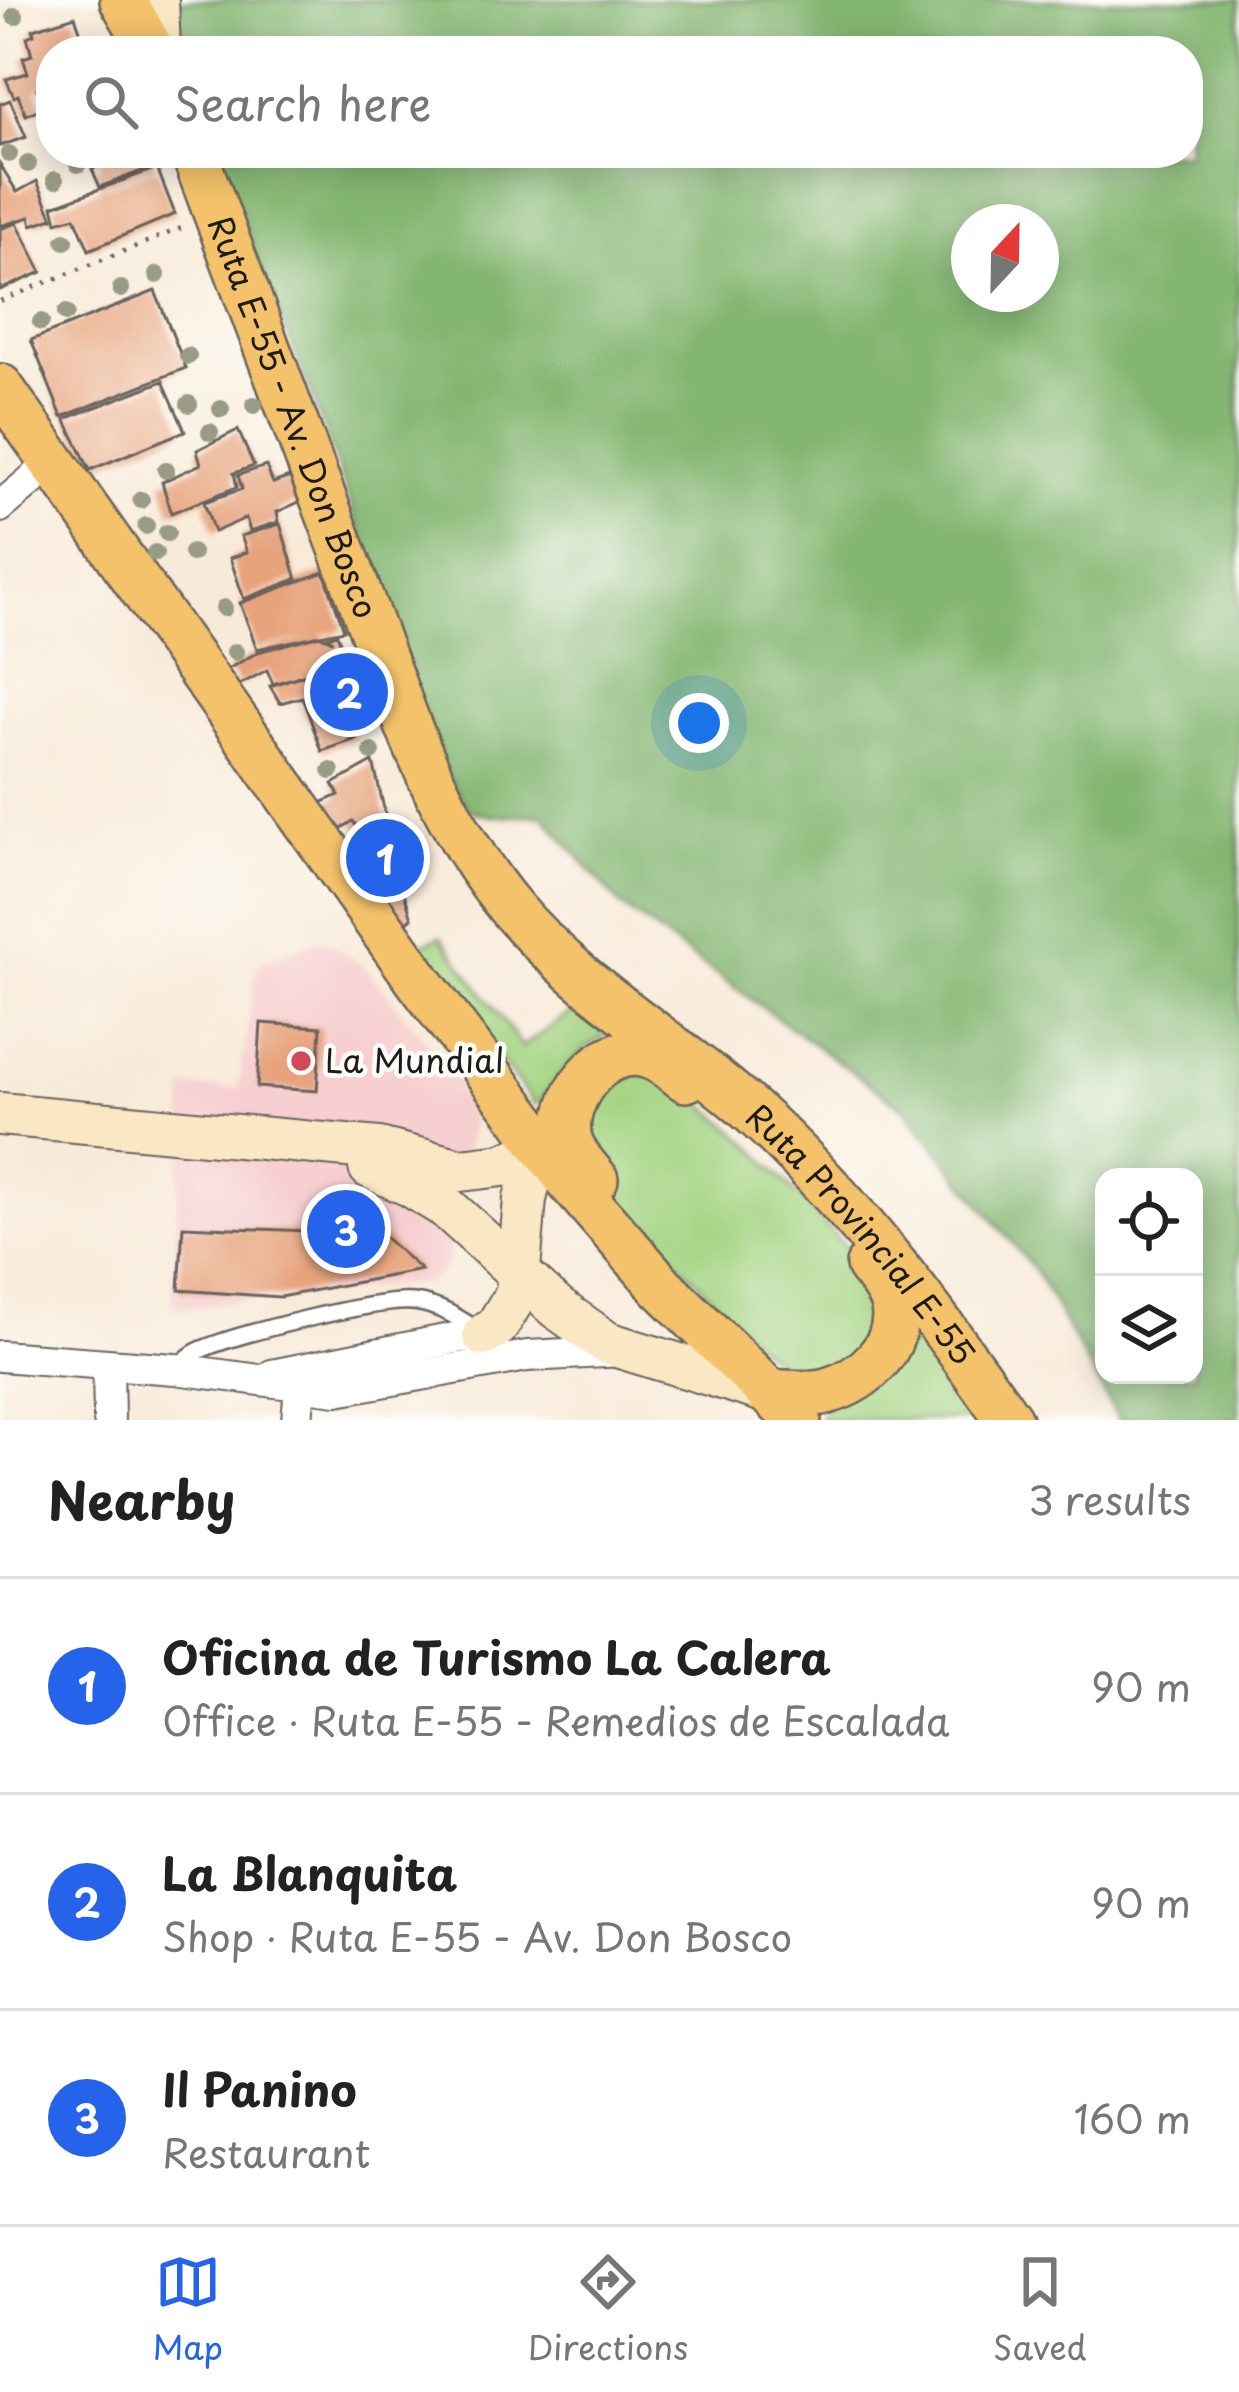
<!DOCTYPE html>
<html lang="en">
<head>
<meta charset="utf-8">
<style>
	body { margin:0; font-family:"Playpen Sans",sans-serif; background:#f6f6f6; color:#222 }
	.controls { position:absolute; right:36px; bottom:36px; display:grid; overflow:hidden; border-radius:24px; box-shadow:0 6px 30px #0003 }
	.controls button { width:108px; height:108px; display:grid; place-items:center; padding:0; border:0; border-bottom:3px solid #e0e0e0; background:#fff; color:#222; font:60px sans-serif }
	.compass { position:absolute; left:951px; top:204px; width:108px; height:108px; border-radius:50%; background:#fff; box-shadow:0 6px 30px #0003; rotate:22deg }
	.you { position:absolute; left:699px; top:723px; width:42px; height:42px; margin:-30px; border:9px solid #fff; border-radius:50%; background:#1a73e8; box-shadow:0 0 0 18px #1a73e833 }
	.badge { display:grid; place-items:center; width:78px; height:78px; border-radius:50%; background:#2563eb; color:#fff; font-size:39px; font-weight:700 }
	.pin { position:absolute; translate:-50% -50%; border:6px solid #fff; box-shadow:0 3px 12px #0006 }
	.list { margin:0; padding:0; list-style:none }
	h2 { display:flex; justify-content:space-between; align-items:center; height:156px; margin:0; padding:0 48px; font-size:51px }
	h2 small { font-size:39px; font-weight:400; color:#767676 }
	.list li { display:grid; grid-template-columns:78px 1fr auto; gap:36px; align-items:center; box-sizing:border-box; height:216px; padding:0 48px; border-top:3px solid #e0e0e0 }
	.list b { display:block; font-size:45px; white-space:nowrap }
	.list p { margin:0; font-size:39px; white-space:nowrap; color:#767676 }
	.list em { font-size:39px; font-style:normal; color:#767676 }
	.icon { flex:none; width:66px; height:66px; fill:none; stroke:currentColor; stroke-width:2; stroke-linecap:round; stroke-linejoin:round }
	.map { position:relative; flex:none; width:1239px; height:1420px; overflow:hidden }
	.search { position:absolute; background:#fff; box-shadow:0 6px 30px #0003; left:36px; right:36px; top:36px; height:132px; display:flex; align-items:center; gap:30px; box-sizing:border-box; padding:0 42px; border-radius:48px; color:#767676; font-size:45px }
	.sheet { height:804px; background:#fff }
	nav { display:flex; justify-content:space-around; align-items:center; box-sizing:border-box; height:168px; border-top:3px solid #e0e0e0; background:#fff; font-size:33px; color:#767676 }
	nav a { display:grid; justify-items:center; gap:6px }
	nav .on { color:#2563eb }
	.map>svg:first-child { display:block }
	.built { fill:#f7cfd0 }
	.green { fill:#a4d483; stroke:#607850; stroke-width:3 }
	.forest { fill:#83b671; stroke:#506946; stroke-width:3; fill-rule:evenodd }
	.building { fill:#e7a37c }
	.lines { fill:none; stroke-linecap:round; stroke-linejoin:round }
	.lane-casing { stroke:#69645e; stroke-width:20 }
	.street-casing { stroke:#69645e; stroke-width:34 }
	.secondary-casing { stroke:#69645e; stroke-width:46 }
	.primary-casing { stroke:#69645e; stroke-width:50 }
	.path { stroke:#69645e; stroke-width:4.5; stroke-dasharray:3 9; stroke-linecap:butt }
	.lane { stroke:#fff; stroke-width:15 }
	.street { stroke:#fff; stroke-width:30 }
	.secondary { stroke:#fae7c3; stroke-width:42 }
	.primary { stroke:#f3c26a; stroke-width:45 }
	.tree { fill:#999c84 }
	.poi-dot { fill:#d1495b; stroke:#fdfcf7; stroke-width:4.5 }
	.labels { text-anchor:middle; stroke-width:9; stroke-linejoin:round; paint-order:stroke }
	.street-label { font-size:33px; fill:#1c1c1c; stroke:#fdfcf7 }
	.poi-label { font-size:33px; fill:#1c1c1c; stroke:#fdfcf7; text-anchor:start }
</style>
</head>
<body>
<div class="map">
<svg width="1239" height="1420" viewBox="0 0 1239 1420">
	<rect width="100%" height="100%" fill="#fdfcf7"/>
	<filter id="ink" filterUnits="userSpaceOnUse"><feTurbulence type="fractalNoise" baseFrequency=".00833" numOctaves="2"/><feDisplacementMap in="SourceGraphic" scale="24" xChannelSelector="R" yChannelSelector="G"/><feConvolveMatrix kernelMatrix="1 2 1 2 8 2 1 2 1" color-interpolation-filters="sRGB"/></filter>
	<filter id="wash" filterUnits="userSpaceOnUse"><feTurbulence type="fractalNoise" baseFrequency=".004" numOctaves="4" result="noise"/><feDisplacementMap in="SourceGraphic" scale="48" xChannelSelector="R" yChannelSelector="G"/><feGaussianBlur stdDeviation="2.7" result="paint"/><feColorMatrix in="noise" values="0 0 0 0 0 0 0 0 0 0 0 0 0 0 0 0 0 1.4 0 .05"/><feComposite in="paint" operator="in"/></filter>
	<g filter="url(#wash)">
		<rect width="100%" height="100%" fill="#f8ead8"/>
		<polygon class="built" points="319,939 365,966 475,1102 448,1265 430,1282 171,1309 185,1088 238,1088 257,964"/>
		<g class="green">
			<polygon points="441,936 522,1047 587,1002 614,1029 582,1051 535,1105 414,948"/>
			<polygon points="621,1071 673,1078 748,1142 855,1257 876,1309 866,1344 836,1370 799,1377 758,1346 621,1201 593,1166 580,1115"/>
			<polygon points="913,1321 991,1420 821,1420 821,1414"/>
		</g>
		<path class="forest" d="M177 0H1239V1420H1119L1037 1274 906 1110 621 906 543 815 490 816 468 810 444 770 312 396 214 153H1188V51H180ZM969 222H1041V294H969ZM1104 1177H1194V1375H1104Z"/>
		<g id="blocks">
			<g class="building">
				<polygon points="75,16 87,51 51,51 51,85 37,89 43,108 26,115 18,95 14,97 6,79 28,73 23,58 32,55 27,37 34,34 33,29"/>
				<polygon points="10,100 26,137 0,146 0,104"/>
				<polygon points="96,153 151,153 155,166 100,187 92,169 101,166"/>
				<polygon points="0,164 17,192 37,181 53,218 32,225 30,217 0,226"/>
				<polygon points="157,168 175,214 89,250 75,217 57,222 53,206"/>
				<polygon points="17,223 42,272 0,290 0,229"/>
				<polygon points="155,291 186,368 62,417 31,340"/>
				<polygon points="163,381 185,431 90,470 65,419"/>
				<polygon points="238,430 254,466 234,473 237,487 171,513 162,482 201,464 197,450"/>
				<polygon points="266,466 273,483 290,477 299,502 277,512 279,522 250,531 246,518 214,532 204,502 242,489 238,475"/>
				<polygon points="280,524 297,579 244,599 230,558 247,552 241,536"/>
				<polygon points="324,572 344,630 257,649 240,603"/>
				<polygon points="337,634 346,658 304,675 273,684 267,670 239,685 228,669 258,652 319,635 333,641 327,637"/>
				<polygon points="340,662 344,672 364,664 376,700 349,711 356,739 322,751 302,697 280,703 270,686"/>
				<polygon points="373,762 386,817 359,830 353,821 339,830 321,803 339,795 333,784"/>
				<polygon points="389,818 401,860 394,862 412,918 406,923 368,871 374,869 353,837"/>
				<polygon points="261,1023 321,1027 317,1091 257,1087"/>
				<polygon points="183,1226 381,1234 421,1270 280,1297 179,1290"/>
			</g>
		</g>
	</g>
	<g filter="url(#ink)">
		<use href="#blocks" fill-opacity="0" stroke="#69645e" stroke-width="3"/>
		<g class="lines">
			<defs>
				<path id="lane" d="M177 1367C184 1361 190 1354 200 1350 237 1334 375 1299 413 1302 439 1305 460 1318 481 1333"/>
				<g id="street">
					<polyline points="0,507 51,464"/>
					<polyline points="0,1356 175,1369 337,1390 527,1356 625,1351"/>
					<polyline points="108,1365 109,1420"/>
					<polyline points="272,1375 460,1337 484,1335 494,1349"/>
					<polyline points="297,1420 300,1387"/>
				</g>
				<g id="secondary">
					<polyline points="157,0 159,51"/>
					<polyline points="0,1114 379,1149 461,1170 503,1165 519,1158 540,1140"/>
					<polyline points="370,1167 410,1185 447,1208 557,1308 607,1343 768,1392"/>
					<polyline points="484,1335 497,1326 517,1293 525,1199 540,1140"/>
				</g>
				<g id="primary">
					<polyline points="123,0 152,51"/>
					<path id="s1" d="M194 153 408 725C434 790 465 853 510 907 582 993 685 1048 767 1125 859 1212 936 1316 1009 1420"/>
					<polyline points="0,387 419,981 571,1183 661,1286 798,1420"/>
					<path d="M595 1179C586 1168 573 1155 569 1140 559 1099 602 1043 646 1055 661 1059 674 1070 686 1079"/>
					<path d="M768 1392C787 1393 808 1396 827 1391 863 1381 901 1348 894 1307 891 1291 879 1278 869 1265"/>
				</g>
			</defs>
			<use href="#lane" class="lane-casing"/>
			<use href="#street" class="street-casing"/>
			<use href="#secondary" class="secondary-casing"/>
			<use href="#primary" class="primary-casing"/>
			<polyline class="path" points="0,301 184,227"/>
			<use href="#lane" class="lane"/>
			<use href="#street" class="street"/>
			<use href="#secondary" class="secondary"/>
			<use href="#primary" class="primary"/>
		</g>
		<g class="tree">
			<circle cx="15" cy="16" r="9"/>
			<circle cx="9" cy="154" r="9"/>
			<circle cx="28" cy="164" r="9"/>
			<circle cx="78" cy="164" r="9"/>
			<circle cx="55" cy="180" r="9"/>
			<circle cx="65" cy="241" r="9"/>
			<circle cx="157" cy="275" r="9"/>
			<circle cx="121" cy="289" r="9"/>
			<circle cx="66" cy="313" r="9"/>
			<circle cx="41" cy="322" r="9"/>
			<circle cx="188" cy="356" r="9"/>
			<circle cx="189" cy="404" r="9"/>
			<circle cx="254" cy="405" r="9"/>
			<circle cx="221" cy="409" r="9"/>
			<circle cx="210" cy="432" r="9"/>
			<circle cx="166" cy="470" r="9"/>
			<circle cx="141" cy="500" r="9"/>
			<circle cx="146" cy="526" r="9"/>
			<circle cx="167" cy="533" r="9"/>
			<circle cx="155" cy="553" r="9"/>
			<circle cx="192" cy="553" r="9"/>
			<circle cx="224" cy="608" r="9"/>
			<circle cx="235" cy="652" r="9"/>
			<circle cx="356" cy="662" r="9"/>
			<circle cx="372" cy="752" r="9"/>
			<circle cx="331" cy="771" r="9"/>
		</g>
	</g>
	<circle class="poi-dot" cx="301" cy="1061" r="12"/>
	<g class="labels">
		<g class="street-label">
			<text dy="12" stroke="none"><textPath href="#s1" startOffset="282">Ruta E-55 - Av. Don Bosco</textPath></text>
			<text dy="12" stroke="none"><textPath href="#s1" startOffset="1302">Ruta Provincial E-55</textPath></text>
		</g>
		<g class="poi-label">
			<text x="325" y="1073">La Mundial</text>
		</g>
	</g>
</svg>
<div class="controls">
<button><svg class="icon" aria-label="locate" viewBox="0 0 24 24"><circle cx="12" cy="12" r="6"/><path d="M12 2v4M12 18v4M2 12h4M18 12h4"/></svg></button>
<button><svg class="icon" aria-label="layers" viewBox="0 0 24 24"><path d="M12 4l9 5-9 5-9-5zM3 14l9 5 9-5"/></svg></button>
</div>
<svg class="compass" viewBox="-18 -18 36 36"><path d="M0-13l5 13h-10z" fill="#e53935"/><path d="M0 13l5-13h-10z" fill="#767676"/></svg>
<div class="you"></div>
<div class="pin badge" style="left:385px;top:858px">1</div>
<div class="pin badge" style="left:349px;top:692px">2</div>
<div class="pin badge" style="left:346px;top:1229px">3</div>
<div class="search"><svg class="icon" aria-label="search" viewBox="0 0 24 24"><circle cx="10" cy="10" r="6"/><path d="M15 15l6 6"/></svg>Search here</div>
</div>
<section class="sheet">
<h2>Nearby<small>3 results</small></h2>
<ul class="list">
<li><span class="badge">1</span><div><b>Oficina de Turismo La Calera</b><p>Office · Ruta E-55 - Remedios de Escalada</p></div><em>90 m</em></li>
<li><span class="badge">2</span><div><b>La Blanquita</b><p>Shop · Ruta E-55 - Av. Don Bosco</p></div><em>90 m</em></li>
<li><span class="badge">3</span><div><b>Il Panino</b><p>Restaurant</p></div><em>160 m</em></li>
</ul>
</section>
<nav>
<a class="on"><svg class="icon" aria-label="map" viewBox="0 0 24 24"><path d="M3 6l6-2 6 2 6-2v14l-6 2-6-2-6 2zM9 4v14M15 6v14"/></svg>Map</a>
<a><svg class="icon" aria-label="directions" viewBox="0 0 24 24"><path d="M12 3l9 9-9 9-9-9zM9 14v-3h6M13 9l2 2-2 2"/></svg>Directions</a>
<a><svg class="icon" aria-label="saved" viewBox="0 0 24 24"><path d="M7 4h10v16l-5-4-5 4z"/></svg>Saved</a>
</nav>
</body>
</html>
